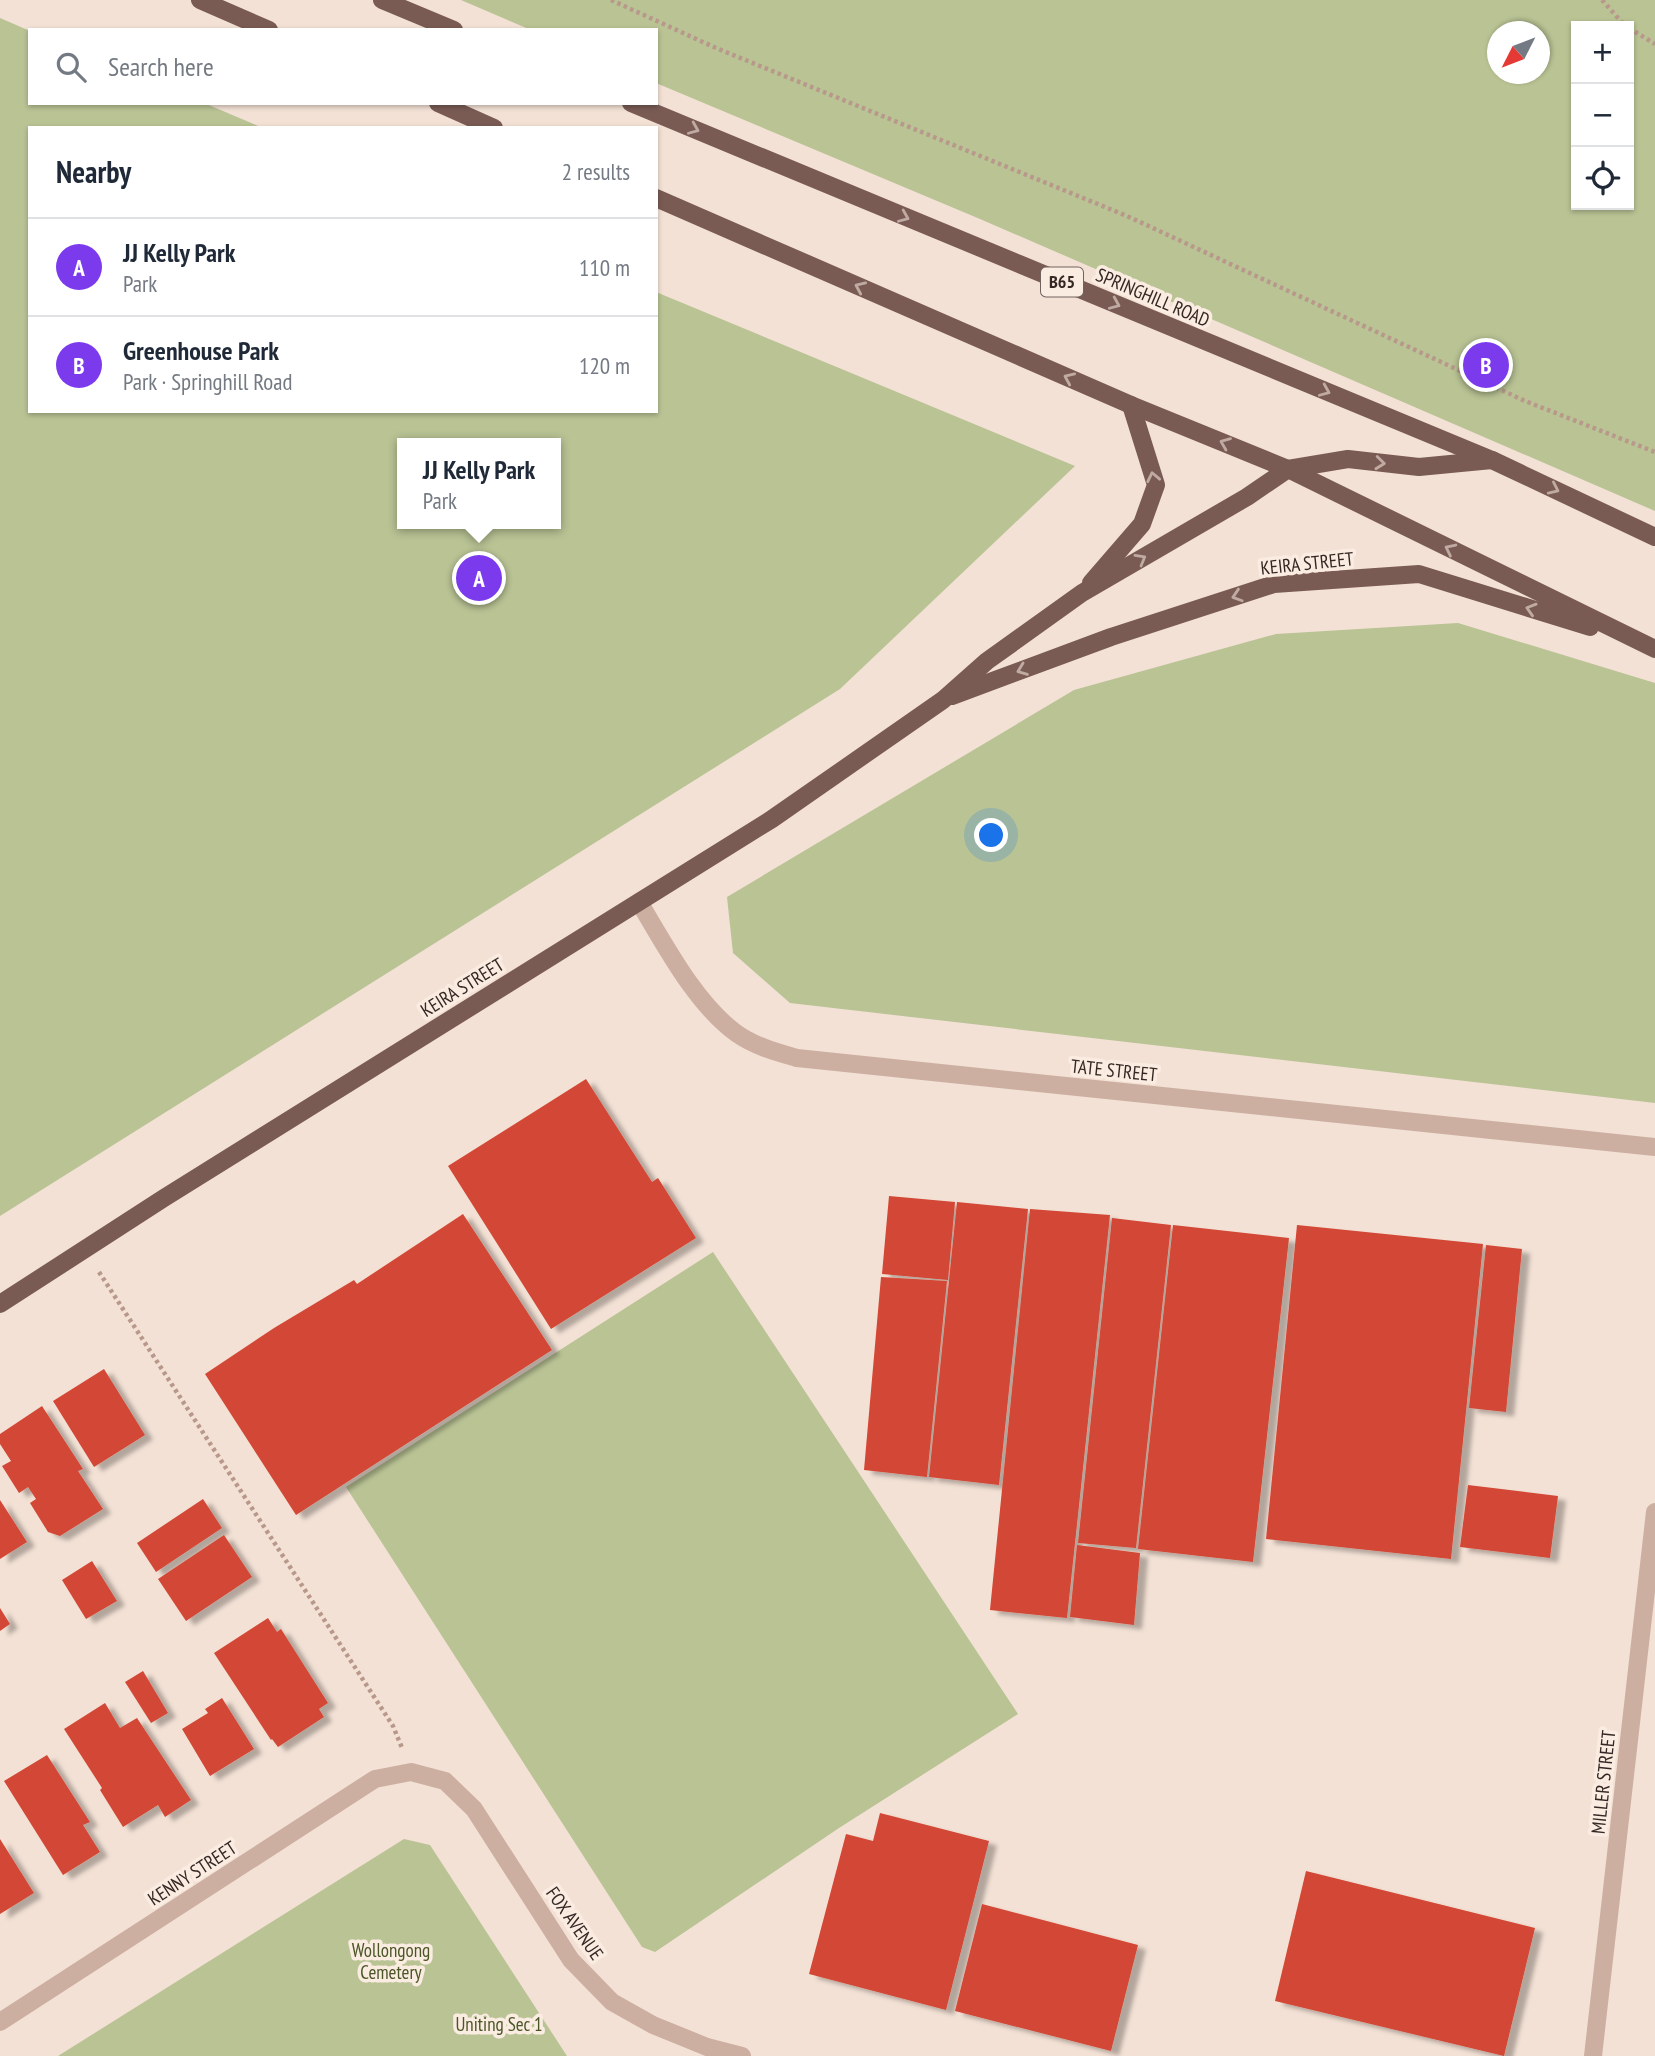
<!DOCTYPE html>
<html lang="en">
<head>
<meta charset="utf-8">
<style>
	body { margin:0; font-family:"PT Sans Narrow",sans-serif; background:#f6f6f7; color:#1f2937 }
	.controls { position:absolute; right:21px; top:21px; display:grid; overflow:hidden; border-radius:0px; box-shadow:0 2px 5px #0004 }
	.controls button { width:63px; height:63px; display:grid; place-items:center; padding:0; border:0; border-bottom:2px solid #e0e1e3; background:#fff; color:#1f2937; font:35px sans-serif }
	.compass { position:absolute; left:1487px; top:21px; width:63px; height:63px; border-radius:50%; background:#fff; box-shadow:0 2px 5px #0004; rotate:228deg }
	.you { position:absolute; left:992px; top:836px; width:24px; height:24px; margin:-18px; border:5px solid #fff; border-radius:50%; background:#1a73e8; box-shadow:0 0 0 10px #1a73e833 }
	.badge { display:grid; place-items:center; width:46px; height:46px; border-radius:50%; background:#7c3aed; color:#fff; font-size:23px; font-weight:700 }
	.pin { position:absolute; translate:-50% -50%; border:4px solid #fff; box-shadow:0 2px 7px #0006 }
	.popup { position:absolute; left:397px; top:438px; width:164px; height:91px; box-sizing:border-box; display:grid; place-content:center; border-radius:0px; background:#fff; filter:drop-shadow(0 2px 5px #0005); font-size:23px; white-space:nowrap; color:#747a83 }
	.popup b { font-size:26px; color:#1f2937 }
	.popup::after { content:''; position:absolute; left:50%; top:100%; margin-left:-14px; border:14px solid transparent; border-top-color:#fff }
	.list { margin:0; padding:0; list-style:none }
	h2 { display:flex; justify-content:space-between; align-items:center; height:91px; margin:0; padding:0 28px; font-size:30px }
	h2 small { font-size:23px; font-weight:400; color:#747a83 }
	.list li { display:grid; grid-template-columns:46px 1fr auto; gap:21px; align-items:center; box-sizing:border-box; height:98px; padding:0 28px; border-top:2px solid #e0e1e3 }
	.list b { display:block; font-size:26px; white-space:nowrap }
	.list p { margin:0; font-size:23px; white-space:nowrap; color:#747a83 }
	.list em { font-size:23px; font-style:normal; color:#747a83 }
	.icon { flex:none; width:38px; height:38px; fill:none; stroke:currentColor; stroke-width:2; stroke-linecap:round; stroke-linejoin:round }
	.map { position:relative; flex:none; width:1655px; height:2056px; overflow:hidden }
	.search { position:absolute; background:#fff; box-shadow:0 2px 5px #0004; left:28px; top:28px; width:630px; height:77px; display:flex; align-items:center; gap:18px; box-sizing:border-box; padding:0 24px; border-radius:0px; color:#747a83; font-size:26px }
	.panel { position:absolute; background:#fff; box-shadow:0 2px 5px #0004; left:28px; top:126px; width:630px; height:287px; border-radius:0px }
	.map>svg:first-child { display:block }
	.green { fill:#b9c394; fill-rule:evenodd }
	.building { fill:#d24734; filter:url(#shadow) }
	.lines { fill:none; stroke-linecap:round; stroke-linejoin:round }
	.path { stroke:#b8988b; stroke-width:4.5; stroke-dasharray:3.5 3.5; stroke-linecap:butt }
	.minor { stroke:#ccafa1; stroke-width:18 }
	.major { stroke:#795b54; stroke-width:18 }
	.oneway { stroke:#c0aba2 }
	.labels { text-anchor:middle; stroke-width:7; stroke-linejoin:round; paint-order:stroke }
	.shield { fill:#fbece2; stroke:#70635d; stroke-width:2 }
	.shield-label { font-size:18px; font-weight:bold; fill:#352824 }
	.street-label { font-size:19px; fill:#352824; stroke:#fbece2 }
	.park-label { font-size:19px; fill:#4a5626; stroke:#fbece2 }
</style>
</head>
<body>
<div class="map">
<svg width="1655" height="2056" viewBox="0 0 1655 2056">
	<defs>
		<filter id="shadow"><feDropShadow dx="8" dy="4.5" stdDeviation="2" flood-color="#0004"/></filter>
	</defs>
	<rect width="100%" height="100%" fill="#f3e1d5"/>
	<g class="green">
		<path d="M461 0H1655V511L980 219 656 83V30H531ZM1576 26H1629V205H1576ZM1498 32H1540V74H1498Z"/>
		<path d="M0 18 30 31V103H204L263 128H30V411H656V292L1075 466 840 689 0 1216ZM402 443H556V524H402Z"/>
		<polygon points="1458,623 1655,683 1655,1103 790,1003 733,953 727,897 1074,690 1276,634"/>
		<polygon points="713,1252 1018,1714 839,1828 655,1952 642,1947 346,1487"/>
		<polygon points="404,1839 430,1845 567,2056 58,2056"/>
	</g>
	<g class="building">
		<polygon points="586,1079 652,1182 658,1178 696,1238 551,1329 448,1166"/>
		<polygon points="889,1196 955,1202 948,1280 882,1274"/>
		<polygon points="957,1202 1028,1209 999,1485 929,1477"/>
		<polygon points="1030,1209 1110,1215 1067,1618 990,1610"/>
		<polygon points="463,1214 552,1350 296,1515 205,1374 274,1328 354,1280 357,1284"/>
		<polygon points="1112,1218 1171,1225 1136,1548 1078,1543"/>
		<polygon points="1173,1225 1289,1238 1253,1562 1138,1549"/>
		<polygon points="1297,1225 1483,1244 1451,1559 1266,1539"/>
		<polygon points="1486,1245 1522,1249 1506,1412 1469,1408"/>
		<polygon points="881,1277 947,1281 927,1477 864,1470"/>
		<polygon points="104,1369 145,1435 94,1467 53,1401"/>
		<polygon points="42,1406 83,1469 78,1471 103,1509 60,1536 48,1532 30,1503 36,1499 28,1487 19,1493 2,1466 11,1461 0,1444 0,1434"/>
		<polygon points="1468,1485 1558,1496 1550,1558 1460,1547"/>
		<polygon points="203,1499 222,1528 156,1572 137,1543"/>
		<polygon points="0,1500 27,1542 0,1559"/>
		<polygon points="224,1535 252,1577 186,1621 158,1579"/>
		<polygon points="1077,1545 1140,1553 1134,1625 1070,1617"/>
		<polygon points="92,1561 117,1601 86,1619 62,1580"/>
		<polygon points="0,1608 10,1624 0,1631"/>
		<polygon points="268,1618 277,1632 281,1629 328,1703 319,1709 324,1717 278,1747 272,1739 271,1740 214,1653"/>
		<polygon points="143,1671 168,1713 151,1723 125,1682"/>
		<polygon points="222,1698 254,1749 210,1776 182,1729 208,1713 205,1709"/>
		<polygon points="105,1703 120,1728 137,1718 191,1800 165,1817 158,1805 123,1827 100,1790 102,1788 64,1729"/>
		<polygon points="47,1755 90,1822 83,1825 100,1852 63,1875 4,1781"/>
		<polygon points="880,1813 989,1841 946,2010 809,1974 846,1834 873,1841"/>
		<polygon points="0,1839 34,1893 0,1914"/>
		<polygon points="1306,1871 1535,1928 1504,2056 1275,2001"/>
		<polygon points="982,1904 1138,1945 1111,2051 955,2011"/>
	</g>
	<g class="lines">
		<g class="path">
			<polyline points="611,0 716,48 1127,216 1525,401 1655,452"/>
			<polyline points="1602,0 1625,26"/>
			<polyline points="1629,28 1655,44"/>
			<polyline points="99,1272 393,1726 402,1748"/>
		</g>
		<g class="minor">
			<path d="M639 902C665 945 695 1003 736 1033 754 1046 776 1052 797 1058L1655 1147"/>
			<polyline points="0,2022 375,1779 411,1772 445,1781 474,1809 571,1960 612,2002 653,2025 707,2047 742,2056"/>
			<polyline points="1593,2056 1655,1512"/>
		</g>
		<g class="major">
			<polyline points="200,0 269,30"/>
			<polyline points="382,0 454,30"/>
			<polyline points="438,103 494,128"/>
			<polyline points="631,103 1492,460 1655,537"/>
			<polyline points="656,198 1131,405 1288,469 1655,649"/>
			<polyline points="1091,583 1142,524 1156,485 1131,405"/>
			<polyline points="952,696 1111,637 1274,584 1419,574 1590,627"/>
			<polyline points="0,1304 164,1198 772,819 943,700 987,661 1082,593 1247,497 1288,469 1348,459 1419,467 1492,460"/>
		</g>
	</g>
	<defs><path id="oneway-chevron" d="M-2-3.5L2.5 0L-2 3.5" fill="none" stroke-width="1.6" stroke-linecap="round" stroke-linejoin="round" transform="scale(1.75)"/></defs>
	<g class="oneway">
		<use href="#oneway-chevron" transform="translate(694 129) rotate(23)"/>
		<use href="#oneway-chevron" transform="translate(904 217) rotate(23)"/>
		<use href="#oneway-chevron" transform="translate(860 287) rotate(-156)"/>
		<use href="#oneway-chevron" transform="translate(1115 304) rotate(23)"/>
		<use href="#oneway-chevron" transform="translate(1069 378) rotate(-156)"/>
		<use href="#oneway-chevron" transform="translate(1325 391) rotate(23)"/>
		<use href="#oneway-chevron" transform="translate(1225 443) rotate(-158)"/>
		<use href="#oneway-chevron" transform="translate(1380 463) rotate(6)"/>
		<use href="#oneway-chevron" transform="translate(1153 477) rotate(-102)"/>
		<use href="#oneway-chevron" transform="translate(1554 489) rotate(25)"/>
		<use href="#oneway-chevron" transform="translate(1450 549) rotate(-154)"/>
		<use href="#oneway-chevron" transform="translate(1141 559) rotate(-30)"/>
		<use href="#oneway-chevron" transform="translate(1237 596) rotate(162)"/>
		<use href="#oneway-chevron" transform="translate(1531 609) rotate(-163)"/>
		<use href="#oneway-chevron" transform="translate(1022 670) rotate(159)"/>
	</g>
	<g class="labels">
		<rect class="shield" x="1041" y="267.5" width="42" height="29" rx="5"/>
		<g class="shield-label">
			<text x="1062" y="288">B65</text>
		</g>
		<g class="street-label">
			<text transform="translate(1153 297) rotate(23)" y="7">SPRINGHILL ROAD</text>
			<text transform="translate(1307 563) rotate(-6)" y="7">KEIRA STREET</text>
			<text transform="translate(462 987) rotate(-32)" y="7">KEIRA STREET</text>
			<text transform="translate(1114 1070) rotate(6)" y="7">TATE STREET</text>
			<text transform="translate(1603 1782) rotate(-84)" y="7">MILLER STREET</text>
			<text transform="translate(192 1873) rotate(-33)" y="7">KENNY STREET</text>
			<text transform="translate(575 1923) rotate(55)" y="7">FOX AVENUE</text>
		</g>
		<g class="park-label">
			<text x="391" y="1957">Wollongong<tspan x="391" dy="22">Cemetery</tspan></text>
			<text x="499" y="2031">Uniting Sec 1</text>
		</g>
	</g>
</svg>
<div class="controls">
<button>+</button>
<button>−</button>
<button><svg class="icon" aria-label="locate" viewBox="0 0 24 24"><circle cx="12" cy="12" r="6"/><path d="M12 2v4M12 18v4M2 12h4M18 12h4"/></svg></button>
</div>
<svg class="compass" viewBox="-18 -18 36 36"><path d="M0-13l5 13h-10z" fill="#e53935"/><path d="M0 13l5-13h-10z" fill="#747a83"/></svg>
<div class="you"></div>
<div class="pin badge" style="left:479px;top:578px">A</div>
<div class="popup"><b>JJ Kelly Park</b>Park</div>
<div class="pin badge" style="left:1486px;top:365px">B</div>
<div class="search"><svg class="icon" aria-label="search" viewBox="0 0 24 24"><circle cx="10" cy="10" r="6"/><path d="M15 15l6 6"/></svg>Search here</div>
<section class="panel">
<h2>Nearby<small>2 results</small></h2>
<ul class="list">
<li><span class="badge">A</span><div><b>JJ Kelly Park</b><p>Park</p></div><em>110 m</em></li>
<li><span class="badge">B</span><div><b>Greenhouse Park</b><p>Park · Springhill Road</p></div><em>120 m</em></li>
</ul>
</section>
</div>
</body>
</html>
